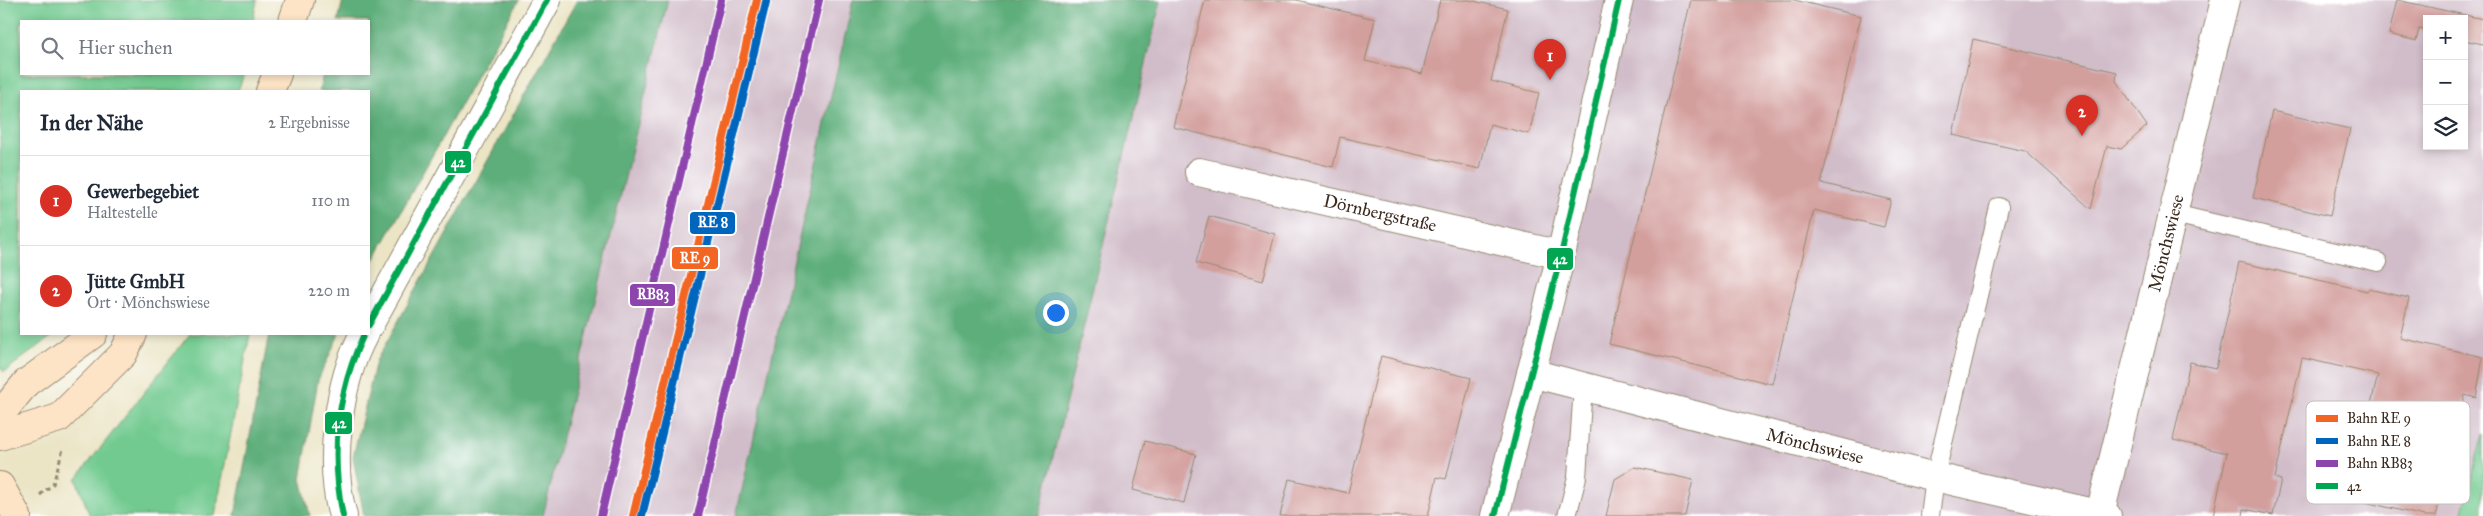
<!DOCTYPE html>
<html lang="de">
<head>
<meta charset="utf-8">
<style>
	body { margin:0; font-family:"IM FELL Great Primer",serif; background:#f6f6f7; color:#1f2937 }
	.controls { position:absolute; right:15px; top:15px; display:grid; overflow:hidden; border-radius:0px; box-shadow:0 2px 8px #0003 }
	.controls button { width:45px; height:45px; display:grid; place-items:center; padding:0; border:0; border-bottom:1px solid #e0e1e3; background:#fff; color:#1f2937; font:25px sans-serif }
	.you { position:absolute; left:1055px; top:312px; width:18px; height:18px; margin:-12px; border:4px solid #fff; border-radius:50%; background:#1a73e8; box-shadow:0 0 0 8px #1a73e833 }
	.badge { display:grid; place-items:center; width:32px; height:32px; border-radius:50%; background:#d93025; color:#fff; font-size:16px; font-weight:700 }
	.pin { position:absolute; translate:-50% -41px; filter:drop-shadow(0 1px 2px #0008) }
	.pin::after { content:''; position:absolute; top:26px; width:18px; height:15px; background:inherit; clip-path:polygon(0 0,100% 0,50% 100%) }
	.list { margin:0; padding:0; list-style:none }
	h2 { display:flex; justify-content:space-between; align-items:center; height:65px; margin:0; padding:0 20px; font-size:21px }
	h2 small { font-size:16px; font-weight:400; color:#747a83 }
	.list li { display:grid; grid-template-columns:32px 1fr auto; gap:15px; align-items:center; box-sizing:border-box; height:90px; padding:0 20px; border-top:1px solid #e0e1e3 }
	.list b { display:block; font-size:19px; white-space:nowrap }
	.list p { margin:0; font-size:16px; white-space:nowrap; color:#747a83 }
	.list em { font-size:16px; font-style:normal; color:#747a83 }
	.icon { flex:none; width:28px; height:28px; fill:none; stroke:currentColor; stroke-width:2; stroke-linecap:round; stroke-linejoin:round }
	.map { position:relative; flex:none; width:2483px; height:516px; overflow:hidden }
	.search { position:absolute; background:#fff; box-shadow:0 2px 8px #0003; left:20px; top:20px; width:350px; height:55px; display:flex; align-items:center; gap:12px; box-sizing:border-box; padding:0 18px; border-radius:0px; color:#747a83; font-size:19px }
	.panel { position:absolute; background:#fff; box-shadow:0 2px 8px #0003; left:20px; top:90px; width:350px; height:245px; border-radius:0px }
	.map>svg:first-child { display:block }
	.industrial { fill:#d1bdc9; fill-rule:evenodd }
	.green { fill:#72ca90; stroke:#567a57 }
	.forest { fill:#5dae7a; stroke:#4c6c4c }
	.building { fill:#d39f9d }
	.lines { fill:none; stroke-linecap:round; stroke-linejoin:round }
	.lane-casing { stroke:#938872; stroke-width:20 }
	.street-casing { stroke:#938872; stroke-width:30 }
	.secondary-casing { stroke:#938872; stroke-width:30 }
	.path { stroke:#938872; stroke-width:3; stroke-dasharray:4 4; stroke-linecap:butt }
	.lane { stroke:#fff; stroke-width:18 }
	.street { stroke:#fff; stroke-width:28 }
	.secondary { stroke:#fee4c6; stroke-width:28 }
	.bus-1-casing { stroke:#fff; stroke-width:10 }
	.bus-1 { stroke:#00a651; stroke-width:6 }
	.rail-1-casing { stroke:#fff; stroke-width:11 }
	.rail-2-casing { stroke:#fff; stroke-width:11 }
	.rail-3-casing { stroke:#fff; stroke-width:11 }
	.rail-1 { stroke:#f26522; stroke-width:8 }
	.rail-2 { stroke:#0065bd; stroke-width:8 }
	.rail-3 { stroke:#8e44ad; stroke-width:8 }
	.labels { text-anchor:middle; stroke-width:4; stroke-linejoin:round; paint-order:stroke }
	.street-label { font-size:18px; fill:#3b2a1e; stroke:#fff }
	.key { fill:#fff; stroke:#c4bfbc; stroke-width:1 }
	.key-label { font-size:14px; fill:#3b2a1e }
	.line-badge { stroke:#fff; stroke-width:2 }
	.badge-label { font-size:14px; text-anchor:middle; font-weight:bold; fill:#fff }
</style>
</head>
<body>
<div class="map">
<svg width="2483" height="516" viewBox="0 0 2483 516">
	<rect width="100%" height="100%" fill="#fff"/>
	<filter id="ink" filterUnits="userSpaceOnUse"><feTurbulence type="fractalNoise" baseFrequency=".02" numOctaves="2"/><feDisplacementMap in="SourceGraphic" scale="10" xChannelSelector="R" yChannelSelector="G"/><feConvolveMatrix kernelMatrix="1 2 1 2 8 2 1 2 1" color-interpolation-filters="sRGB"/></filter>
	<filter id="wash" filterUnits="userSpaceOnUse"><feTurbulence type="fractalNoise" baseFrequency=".0096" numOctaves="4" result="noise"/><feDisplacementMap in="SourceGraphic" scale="20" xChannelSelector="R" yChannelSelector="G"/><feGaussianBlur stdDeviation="1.12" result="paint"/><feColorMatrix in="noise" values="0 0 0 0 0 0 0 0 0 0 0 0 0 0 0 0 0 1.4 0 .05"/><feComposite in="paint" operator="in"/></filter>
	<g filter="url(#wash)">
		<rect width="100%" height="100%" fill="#ebe5c6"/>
		<g class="industrial">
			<polygon points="668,0 853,0 736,516 543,516"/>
			<path d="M1161 0H2483V434L2462 516H1039ZM2427 19H2464V146H2427Z"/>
		</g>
		<g class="green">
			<polygon points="0,0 257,0 253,21 21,21 21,74 244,74 238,91 21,91 21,334 55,334 4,372 0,367"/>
			<polygon points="190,334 250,334 215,516 90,516 76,479"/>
			<polygon points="2483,434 2483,516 2462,516"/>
		</g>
		<g class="forest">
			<polygon points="343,0 519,0 369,269 369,91 319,91 323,74 369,74 369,21 338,21"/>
			<polygon points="577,0 668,0 543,516 364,516 353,457 376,361"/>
			<polygon points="853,0 1161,0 1039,516 736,516"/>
			<polygon points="269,334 339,334 318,380 301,479 310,516 235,516"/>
		</g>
		<g id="blocks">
			<g class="building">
				<polygon points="1205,0 1296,0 1375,19 1365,61 1422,74 1440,0 1469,0 1508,9 1491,81 1539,93 1529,134 1490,124 1480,169 1340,137 1333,167 1173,127"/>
				<polygon points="1691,0 1794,0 1861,16 1821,183 1891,200 1884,227 1814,210 1772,384 1609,344"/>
				<polygon points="2397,0 2483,19 2483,44 2464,40 2464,19 2427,19 2427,31 2419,29 2416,41 2389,34"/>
				<polygon points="1973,39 2117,72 2116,81 2147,126 2121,149 2107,146 2091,209 2025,151 1953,135"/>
				<polygon points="2272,111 2350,129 2330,216 2253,198"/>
				<polygon points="1209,216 1275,234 1263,281 1196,263"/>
				<polygon points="2239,262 2367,291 2368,289 2409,298 2400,338 2483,357 2476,398 2465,395 2436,516 2424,516 2348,498 2378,375 2302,358 2275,478 2281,480 2273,515 2244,509 2243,516 2213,516 2227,453 2173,440 2190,362 2216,368"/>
				<polygon points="1381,356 1471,378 1446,479 1437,477 1428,516 1280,516 1289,479 1348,493"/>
				<polygon points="1145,441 1196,454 1184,503 1133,490"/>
				<polygon points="1635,467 1693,480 1685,516 1606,516 1615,479"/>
			</g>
		</g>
	</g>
	<g filter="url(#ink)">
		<use href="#blocks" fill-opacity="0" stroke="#938872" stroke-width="1"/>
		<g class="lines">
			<defs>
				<g id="lane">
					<polyline points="2174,214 2378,262"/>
					<polyline points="1567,516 1577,477 1583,386"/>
					<polyline points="1930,516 1935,477 1999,207"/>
				</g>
				<g id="street">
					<polyline points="1199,172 1561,255"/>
					<polyline points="369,325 547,0"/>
					<polyline points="1531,373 1935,477 2107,516"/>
					<polyline points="2100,514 2225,0"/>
					<path d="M343 516C328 463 338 382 364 334"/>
					<polyline points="1495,516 1561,255 1619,0"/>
				</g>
				<g id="secondary">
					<polyline points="293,21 300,0"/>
					<polyline points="270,91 277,74"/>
					<polyline points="0,415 26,383 93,334"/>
					<polyline points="0,436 59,418 123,354 133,334"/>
					<polyline points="0,486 17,516"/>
				</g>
			</defs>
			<use href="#lane" class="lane-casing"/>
			<use href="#street" class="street-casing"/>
			<use href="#secondary" class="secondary-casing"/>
			<polyline class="path" points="40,495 53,484 63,449"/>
			<use href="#lane" class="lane"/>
			<use href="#street" class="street"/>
			<use href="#secondary" class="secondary"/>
			<defs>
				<g id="bus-1">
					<polyline points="369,325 547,0"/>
					<path d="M343 516C330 454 337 392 364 334"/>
					<polyline points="1495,516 1561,255 1619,0"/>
				</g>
			</defs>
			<use href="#bus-1" class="bus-1-casing"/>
			<use href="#bus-1" class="bus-1"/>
			<defs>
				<polyline id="rail-1" points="633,516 757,0"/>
				<polyline id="rail-2" points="642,516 766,2"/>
				<g id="rail-3">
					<polyline points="601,516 721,0"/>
					<polyline points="698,516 819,0"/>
				</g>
			</defs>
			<use href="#rail-1" class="rail-1-casing"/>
			<use href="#rail-2" class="rail-2-casing"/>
			<use href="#rail-3" class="rail-3-casing"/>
			<use href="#rail-1" class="rail-1"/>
			<use href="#rail-2" class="rail-2"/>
			<use href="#rail-3" class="rail-3"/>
		</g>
	</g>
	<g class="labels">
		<g class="street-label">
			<text transform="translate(1380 213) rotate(13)" y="6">Dörnbergstraße</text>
			<text transform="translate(2166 243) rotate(-76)" y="6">Mönchswiese</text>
			<text transform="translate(1815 446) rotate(14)" y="6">Mönchswiese</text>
		</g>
	</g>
	<rect x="2306" y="401" width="164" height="103" rx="8" class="key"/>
	<rect x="2316" y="415" width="22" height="7" fill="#f26522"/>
	<rect x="2316" y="438" width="22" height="6" fill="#0065bd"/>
	<rect x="2316" y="460" width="22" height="7" fill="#8e44ad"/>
	<rect x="2316" y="483" width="22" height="6" fill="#00a651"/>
	<g class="key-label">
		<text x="2347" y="423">Bahn RE 9</text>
		<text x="2347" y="446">Bahn RE 8</text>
		<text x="2347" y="468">Bahn RB83</text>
		<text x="2347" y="491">42</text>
	</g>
	<g class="line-badge">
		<rect x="444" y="150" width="28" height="24" rx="5" fill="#00a651"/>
		<rect x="689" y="211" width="47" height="24" rx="5" fill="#0065bd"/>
		<rect x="671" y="246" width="48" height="24" rx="5" fill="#f26522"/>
		<rect x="1546" y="247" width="28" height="24" rx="5" fill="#00a651"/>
		<rect x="629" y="283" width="47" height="24" rx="5" fill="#8e44ad"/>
		<rect x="324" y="411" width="29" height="24" rx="5" fill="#00a651"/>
	</g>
	<g class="badge-label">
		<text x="458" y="167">42</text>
		<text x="713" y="227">RE 8</text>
		<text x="695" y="263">RE 9</text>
		<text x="1560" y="264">42</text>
		<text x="653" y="299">RB83</text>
		<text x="339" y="428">42</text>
	</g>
</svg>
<div class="controls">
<button>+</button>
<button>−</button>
<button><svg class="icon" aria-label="layers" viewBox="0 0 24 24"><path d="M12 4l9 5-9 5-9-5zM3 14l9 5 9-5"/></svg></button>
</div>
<div class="you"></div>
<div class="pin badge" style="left:1550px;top:80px">1</div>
<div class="pin badge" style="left:2082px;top:136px">2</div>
<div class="search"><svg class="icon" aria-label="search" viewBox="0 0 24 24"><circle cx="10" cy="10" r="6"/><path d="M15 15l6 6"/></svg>Hier suchen</div>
<section class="panel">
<h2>In der Nähe<small>2 Ergebnisse</small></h2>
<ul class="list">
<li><span class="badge">1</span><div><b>Gewerbegebiet</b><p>Haltestelle</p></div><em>110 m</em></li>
<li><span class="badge">2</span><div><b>Jütte GmbH</b><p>Ort · Mönchswiese</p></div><em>220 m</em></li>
</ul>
</section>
</div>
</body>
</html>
